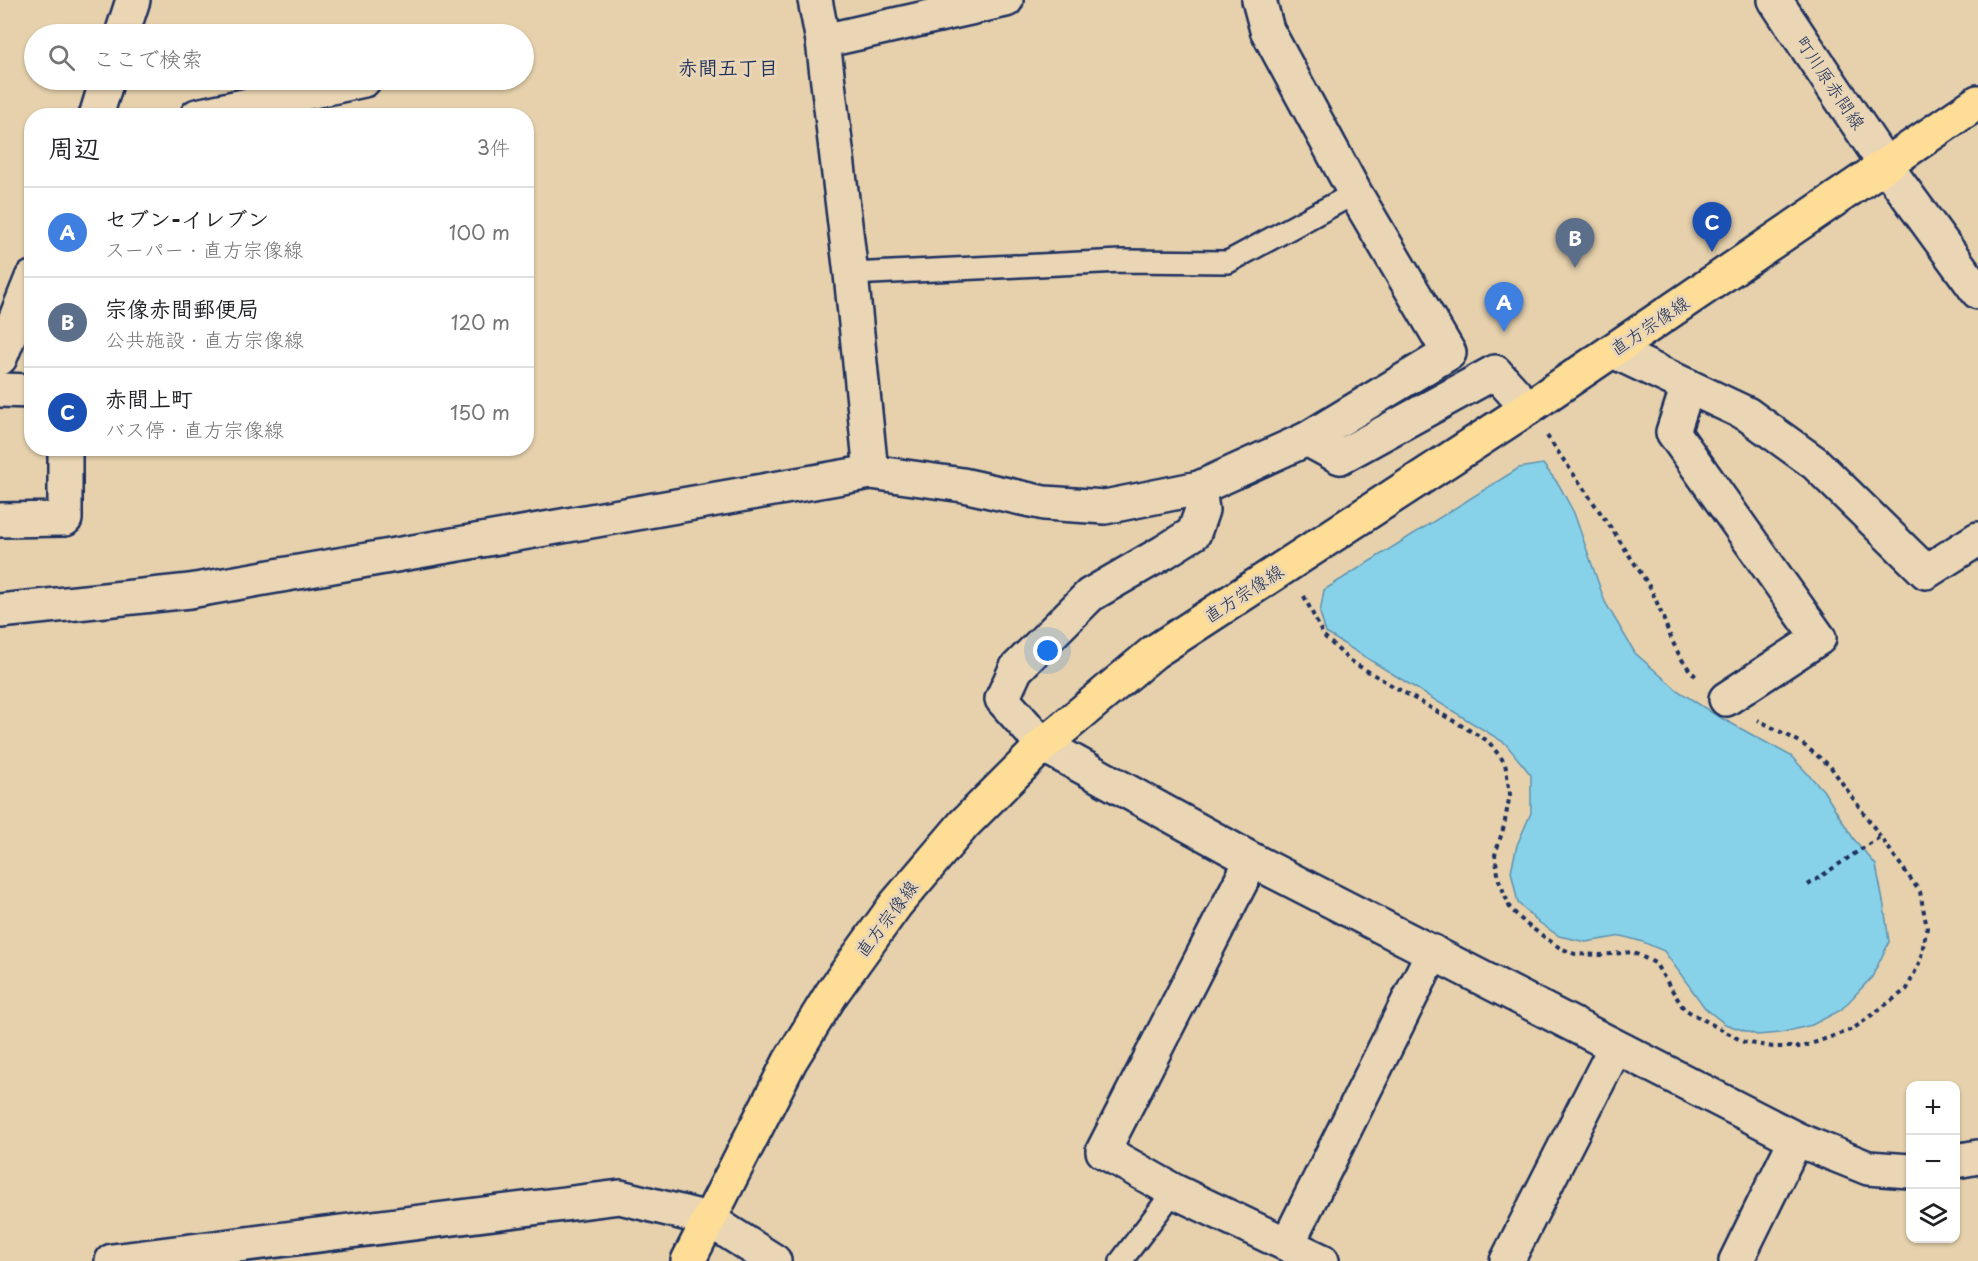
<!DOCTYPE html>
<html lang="ja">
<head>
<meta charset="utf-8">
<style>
	body { margin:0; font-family:"Playpen Sans","Klee One",sans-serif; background:#f2f2f2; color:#202124 }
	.controls { position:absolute; right:18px; bottom:18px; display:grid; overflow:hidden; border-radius:12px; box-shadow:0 2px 4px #0004 }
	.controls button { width:54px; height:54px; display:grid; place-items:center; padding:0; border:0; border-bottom:2px solid #e0e0e0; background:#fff; color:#202124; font:30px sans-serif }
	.you { position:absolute; left:1048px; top:651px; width:21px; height:21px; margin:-15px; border:4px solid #fff; border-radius:50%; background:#1a73e8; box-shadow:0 0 0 9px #1a73e833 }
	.badge { display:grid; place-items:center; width:39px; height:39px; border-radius:50%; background:#ea580c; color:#fff; font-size:20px; font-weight:700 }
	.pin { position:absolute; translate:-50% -50px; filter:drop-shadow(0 2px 3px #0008) }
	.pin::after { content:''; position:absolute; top:32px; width:21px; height:18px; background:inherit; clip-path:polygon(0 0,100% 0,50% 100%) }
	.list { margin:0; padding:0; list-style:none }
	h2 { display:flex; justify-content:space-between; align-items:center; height:78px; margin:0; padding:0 24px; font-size:26px }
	h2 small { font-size:20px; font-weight:400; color:#757577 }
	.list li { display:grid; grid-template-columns:39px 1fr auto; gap:18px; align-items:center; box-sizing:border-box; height:90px; padding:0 24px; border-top:2px solid #e0e0e0 }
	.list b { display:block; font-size:22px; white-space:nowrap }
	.list p { margin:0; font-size:20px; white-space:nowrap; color:#757577 }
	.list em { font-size:20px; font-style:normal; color:#757577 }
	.icon { flex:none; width:33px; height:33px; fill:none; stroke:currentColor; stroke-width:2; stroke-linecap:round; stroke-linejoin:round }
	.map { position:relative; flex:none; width:1978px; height:1261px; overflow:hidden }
	.search { position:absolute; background:#fff; box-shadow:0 2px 4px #0004; left:24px; top:24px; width:510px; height:66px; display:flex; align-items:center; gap:15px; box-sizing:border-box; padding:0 21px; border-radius:33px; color:#757577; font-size:22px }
	.panel { position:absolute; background:#fff; box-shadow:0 2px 4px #0004; left:24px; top:108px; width:510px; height:348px; border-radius:24px }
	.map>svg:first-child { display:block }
	.water { fill:#88d2e9; stroke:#5c91b1; stroke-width:1.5 }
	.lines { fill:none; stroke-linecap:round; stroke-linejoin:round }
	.lane-casing { stroke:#1b2f5e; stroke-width:26 }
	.street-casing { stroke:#1b2f5e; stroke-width:38 }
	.secondary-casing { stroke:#1b2f5e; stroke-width:38 }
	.primary-casing { stroke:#1b2f5e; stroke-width:38 }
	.path { stroke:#1b2f5e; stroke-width:4; stroke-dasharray:4.5 4.5; stroke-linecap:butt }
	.lane { stroke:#ead6b4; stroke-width:21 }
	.street { stroke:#ead6b4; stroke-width:33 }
	.secondary { stroke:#ead6b4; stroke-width:33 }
	.primary { stroke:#fedd96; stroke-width:33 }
	.labels { text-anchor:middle; stroke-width:6; stroke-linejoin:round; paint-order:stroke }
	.street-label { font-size:18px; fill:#1b2f5e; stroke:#ead6b4 }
	.neighbourhood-label { font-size:20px; font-weight:bold; fill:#1b2f5e; stroke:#ead6b4 }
</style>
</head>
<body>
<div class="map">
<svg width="1978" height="1261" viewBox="0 0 1978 1261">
	<rect width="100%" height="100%" fill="#e6d1ac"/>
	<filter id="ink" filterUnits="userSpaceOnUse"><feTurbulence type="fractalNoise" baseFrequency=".0167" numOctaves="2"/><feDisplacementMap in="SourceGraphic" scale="12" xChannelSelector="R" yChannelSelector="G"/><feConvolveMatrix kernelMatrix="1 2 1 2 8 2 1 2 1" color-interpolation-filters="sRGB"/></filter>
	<g filter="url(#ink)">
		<polygon class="water" points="1543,464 1559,485 1574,513 1605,602 1635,653 1677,690 1714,714 1791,756 1823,790 1853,838 1876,865 1884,906 1889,942 1872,977 1841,1010 1812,1025 1780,1033 1757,1035 1725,1024 1705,1008 1664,951 1643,942 1622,936 1586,942 1559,936 1537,921 1518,903 1511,871 1517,845 1531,813 1531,775 1505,743 1326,633 1320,613 1324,590 1519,468"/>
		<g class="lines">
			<defs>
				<g id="lane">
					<polyline points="851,274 1121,261 1228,262 1355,193"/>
					<polyline points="1121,1261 1174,1191"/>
				</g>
				<g id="street">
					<polyline points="815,0 823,41 851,274 871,472"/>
					<polyline points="122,34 133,0"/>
					<polyline points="823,41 1006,0"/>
					<polyline points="96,116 107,80"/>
					<polyline points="197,116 364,80"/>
					<polyline points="1886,166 1978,292"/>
					<polyline points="1613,351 1747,414 1815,463 1926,572 1978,539"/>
					<polyline points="0,358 32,278"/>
					<polyline points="1688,386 1673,432 1819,638 1726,699"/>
					<polyline points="0,390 32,391"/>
					<polyline points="1307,439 1340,457 1495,372 1528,408"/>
					<polyline points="1199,488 1202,510 1194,533 1164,552 1090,595 1016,669 1002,699 1043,745 1252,860 1796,1139 1868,1168 1910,1171"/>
					<polyline points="0,520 65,519 65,448"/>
					<polyline points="0,611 190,591 871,472 963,485 1044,503 1105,507 1199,488 1307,439 1449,353 1355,193 1267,30 1259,0"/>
					<polyline points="1252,860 1103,1151 1174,1191 1322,1261"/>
					<polyline points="1956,1161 1978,1157"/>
					<polyline points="1288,1243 1433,952"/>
					<polyline points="112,1261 620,1197 708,1219 774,1261"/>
					<polyline points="1507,1261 1615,1048"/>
					<polyline points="1736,1261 1796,1139"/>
				</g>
				<polyline id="secondary" points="1775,0 1886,166"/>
				<polyline id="primary" points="688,1261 790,1061 832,993 896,904 964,824 1043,745 1154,652 1528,408 1978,102"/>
			</defs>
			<use href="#lane" class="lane-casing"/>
			<use href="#street" class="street-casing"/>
			<use href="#secondary" class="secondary-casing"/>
			<use href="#primary" class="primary-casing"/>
			<g class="path">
				<path d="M1547 436C1580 484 1615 532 1646 581 1665 611 1670 655 1698 678"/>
				<polyline points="1304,596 1323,635 1350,661 1488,741 1505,763 1510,794 1504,826 1495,855 1499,880 1510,908 1526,924 1560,948 1575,954 1601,955 1632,952 1655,963 1684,1009 1744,1042 1773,1047 1802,1047 1853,1029 1907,989 1920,961 1927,928 1920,892 1830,766 1800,742 1758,720"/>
				<polyline points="1808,885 1881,836"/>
			</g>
			<use href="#lane" class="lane"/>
			<use href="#street" class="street"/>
			<use href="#secondary" class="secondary"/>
			<use href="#primary" class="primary"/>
		</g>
	</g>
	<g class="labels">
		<g class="street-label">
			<text transform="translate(1830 83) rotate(56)" y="6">町川原赤間線</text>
			<text transform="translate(1650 326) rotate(-34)" y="6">直方宗像線</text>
			<text transform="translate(1244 594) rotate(-33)" y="6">直方宗像線</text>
			<text transform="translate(887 919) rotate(-53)" y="6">直方宗像線</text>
		</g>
		<g class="neighbourhood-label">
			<text x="728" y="75">赤間五丁目</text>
		</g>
	</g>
</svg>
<div class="controls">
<button>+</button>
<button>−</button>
<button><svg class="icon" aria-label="layers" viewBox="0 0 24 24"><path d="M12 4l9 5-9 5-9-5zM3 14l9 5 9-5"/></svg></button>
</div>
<div class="you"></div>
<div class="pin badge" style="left:1504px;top:332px;background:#3f7fe0">A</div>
<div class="pin badge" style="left:1575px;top:268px;background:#5c6f8a">B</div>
<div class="pin badge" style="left:1712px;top:252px;background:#1a4fb4">C</div>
<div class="search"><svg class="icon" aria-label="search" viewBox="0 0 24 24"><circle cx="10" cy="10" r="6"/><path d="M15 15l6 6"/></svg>ここで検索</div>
<section class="panel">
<h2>周辺<small>3件</small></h2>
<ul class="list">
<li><span class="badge" style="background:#3f7fe0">A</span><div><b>セブン-イレブン</b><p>スーパー · 直方宗像線</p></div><em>100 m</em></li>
<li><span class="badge" style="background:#5c6f8a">B</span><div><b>宗像赤間郵便局</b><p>公共施設 · 直方宗像線</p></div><em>120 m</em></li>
<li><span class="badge" style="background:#1a4fb4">C</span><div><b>赤間上町</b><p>バス停 · 直方宗像線</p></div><em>150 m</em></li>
</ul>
</section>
</div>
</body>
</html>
